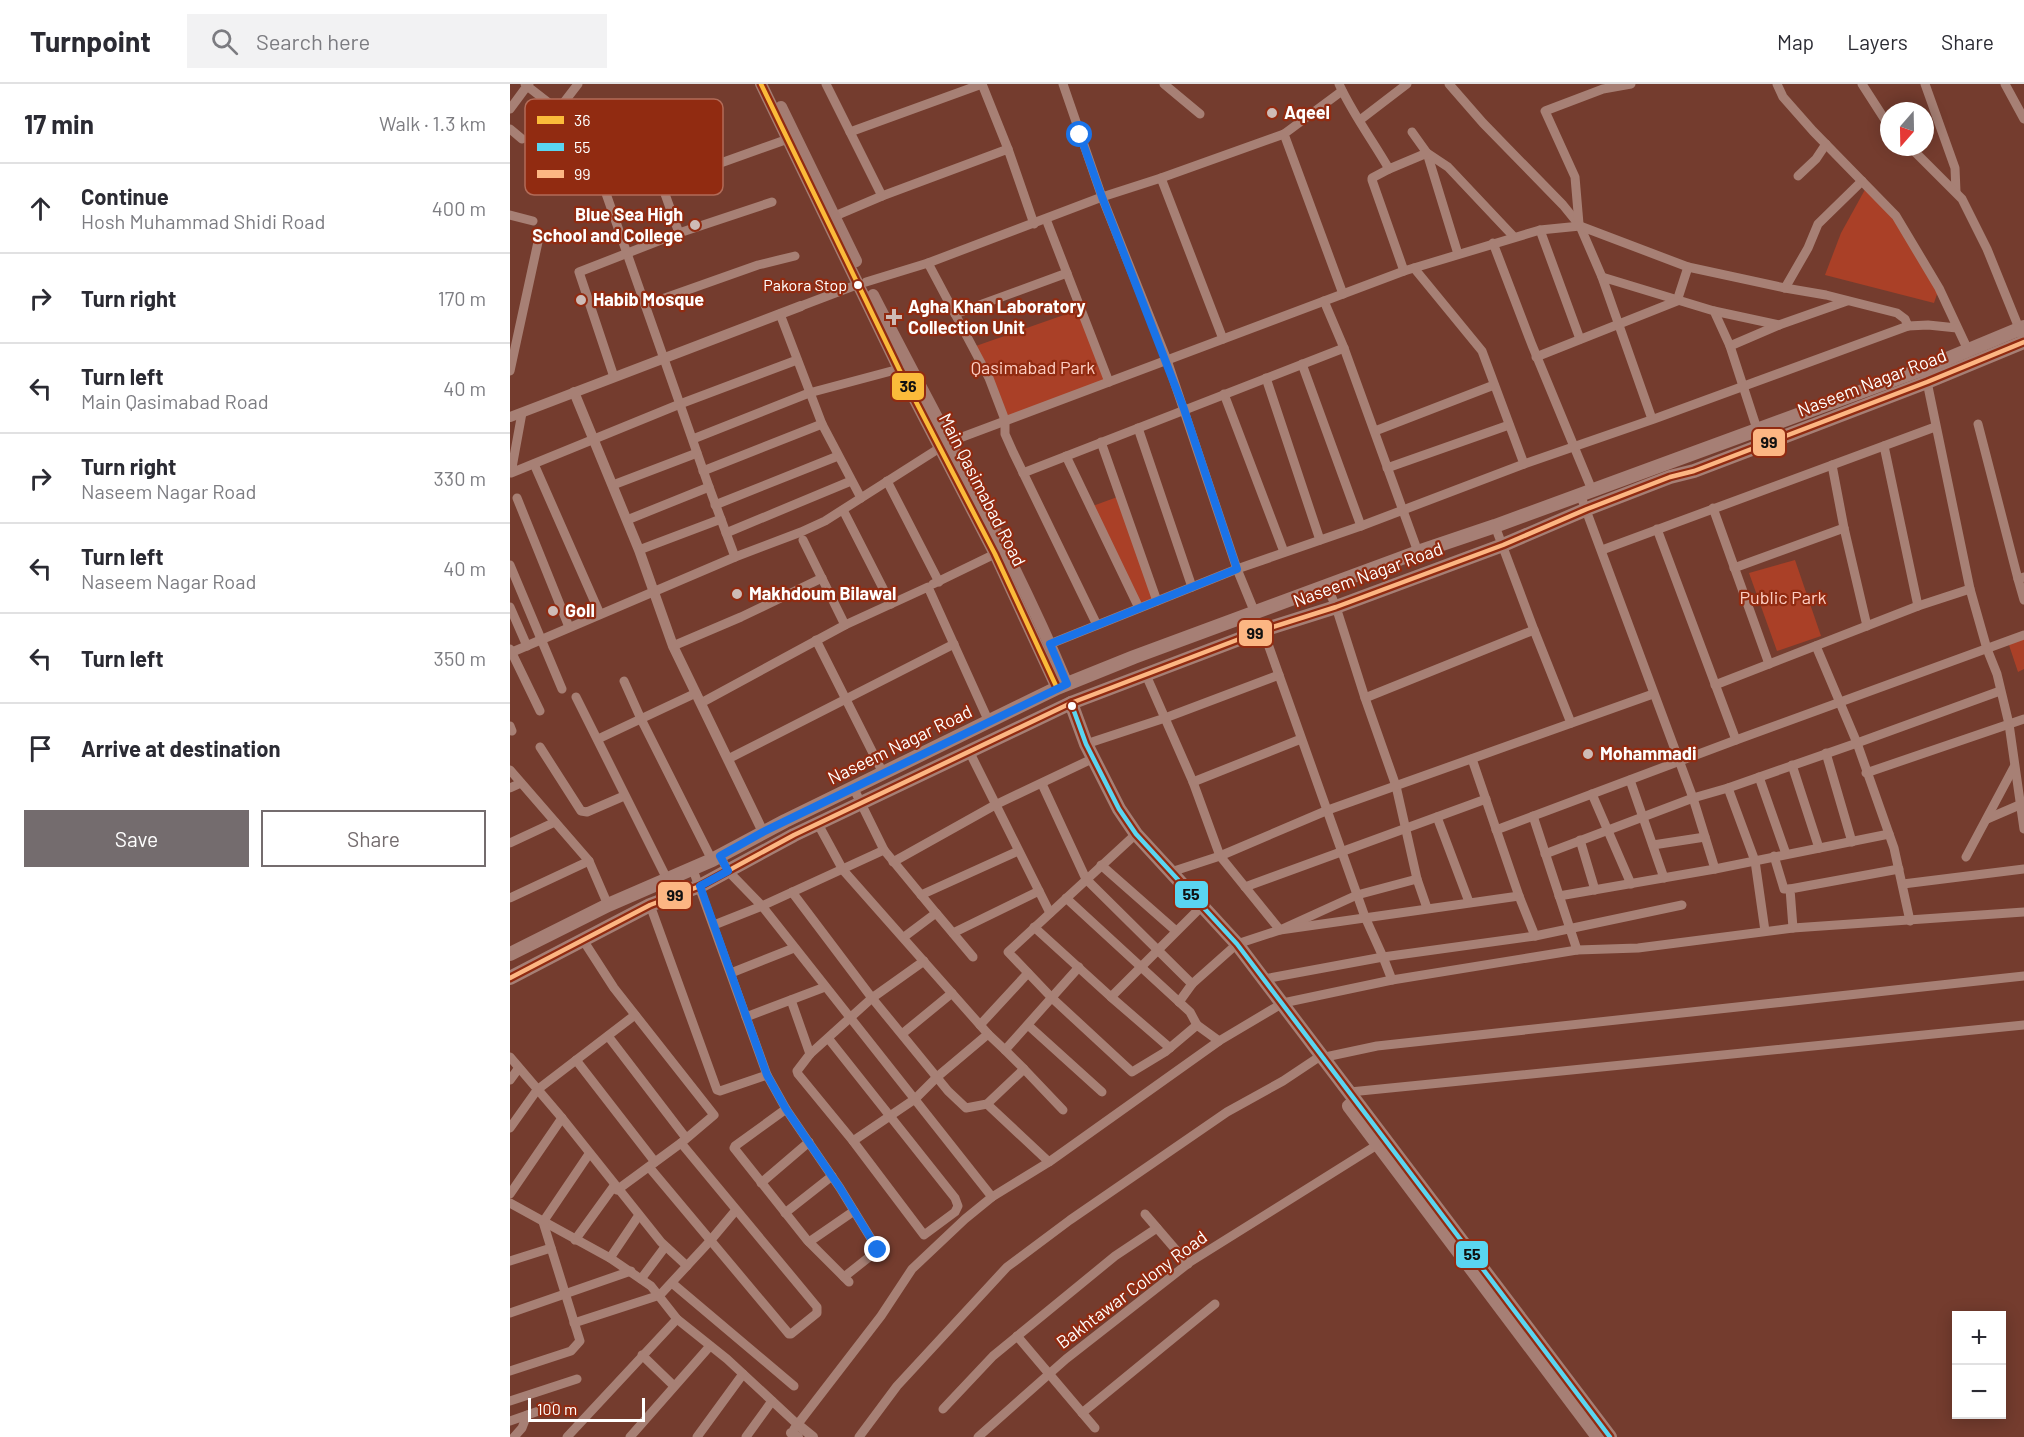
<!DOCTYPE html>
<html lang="en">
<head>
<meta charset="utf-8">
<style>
	body { margin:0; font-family:Barlow,sans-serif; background:#f2f2f3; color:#2b2b33 }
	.controls { position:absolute; right:18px; bottom:18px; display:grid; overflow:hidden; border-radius:0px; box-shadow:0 3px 15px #0003 }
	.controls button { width:54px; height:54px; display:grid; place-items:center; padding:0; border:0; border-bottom:2px solid #e1e1e2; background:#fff; color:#2b2b33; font:30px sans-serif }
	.compass { position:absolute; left:1370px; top:18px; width:54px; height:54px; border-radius:50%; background:#fff; box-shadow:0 3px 15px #0003; rotate:200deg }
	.scale { position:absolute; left:18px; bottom:15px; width:117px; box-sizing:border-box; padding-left:6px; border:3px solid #fff; border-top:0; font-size:16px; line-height:21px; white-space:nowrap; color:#fff; -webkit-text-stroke:4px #912b11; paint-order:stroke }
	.stop { position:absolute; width:18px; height:18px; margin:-14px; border:4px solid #1a73e8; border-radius:50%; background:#fff }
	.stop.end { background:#1a73e8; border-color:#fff; box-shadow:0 2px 6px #0008 }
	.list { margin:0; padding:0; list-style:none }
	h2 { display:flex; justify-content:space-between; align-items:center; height:78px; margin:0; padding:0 24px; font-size:26px }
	h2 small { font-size:20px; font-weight:400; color:#7c7c81 }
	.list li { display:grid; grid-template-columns:39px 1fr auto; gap:18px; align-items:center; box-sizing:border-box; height:90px; padding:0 24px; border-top:2px solid #e1e1e2 }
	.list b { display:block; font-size:22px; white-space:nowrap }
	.list p { margin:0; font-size:20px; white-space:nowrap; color:#7c7c81 }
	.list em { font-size:20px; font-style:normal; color:#7c7c81 }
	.actions { display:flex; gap:12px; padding:18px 24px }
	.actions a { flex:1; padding:14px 0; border:2px solid #746c6e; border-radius:0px; text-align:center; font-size:21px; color:#746c6e }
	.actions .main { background:#746c6e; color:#fff }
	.icon { flex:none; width:33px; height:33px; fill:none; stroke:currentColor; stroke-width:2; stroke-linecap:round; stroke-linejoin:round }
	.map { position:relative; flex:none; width:1514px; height:1353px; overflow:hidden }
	header { display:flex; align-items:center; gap:36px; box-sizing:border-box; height:84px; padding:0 30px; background:#fff; border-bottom:2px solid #e1e1e2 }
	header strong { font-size:28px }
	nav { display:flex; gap:33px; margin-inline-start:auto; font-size:21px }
	.search { width:420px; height:54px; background:#f2f2f3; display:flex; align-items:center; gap:15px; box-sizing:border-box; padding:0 21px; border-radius:0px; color:#7c7c81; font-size:22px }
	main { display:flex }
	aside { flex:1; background:#fff }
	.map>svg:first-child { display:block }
	.green { fill:#aa4027 }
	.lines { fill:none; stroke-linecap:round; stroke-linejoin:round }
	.minor { stroke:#a78075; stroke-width:9 }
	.tertiary { stroke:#a78075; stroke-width:10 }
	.secondary { stroke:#a47c72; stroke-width:12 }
	.primary { stroke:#a67f75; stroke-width:14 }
	.bus-1-casing { stroke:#912b11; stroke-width:9 }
	.bus-2-casing { stroke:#912b11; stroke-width:9 }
	.bus-3-casing { stroke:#912b11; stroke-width:9 }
	.bus-1 { stroke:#fbbb3a; stroke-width:4.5 }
	.bus-2 { stroke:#5ad5f0; stroke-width:4.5 }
	.bus-3 { stroke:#fcb683; stroke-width:4.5 }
	.route { stroke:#1a73e8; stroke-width:8 }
	.poi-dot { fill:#cebbb6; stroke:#912b11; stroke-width:2 }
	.bus-dot { fill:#fff; stroke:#912b11; stroke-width:2 }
	.labels { text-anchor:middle; stroke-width:4.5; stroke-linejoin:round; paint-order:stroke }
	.bus-label { font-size:16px; fill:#fff; stroke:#912b11; text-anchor:end }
	.poi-label { font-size:18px; font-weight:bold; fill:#fff; stroke:#912b11; text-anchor:start }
	.park-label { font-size:18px; fill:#fdcec3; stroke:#912b11 }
	.street-label { font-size:18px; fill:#fff; stroke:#912b11 }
	.key { fill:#912b11; stroke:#b26b58; stroke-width:1.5 }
	.key-label { font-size:16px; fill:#fff }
	.line-badge { stroke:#912b11; stroke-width:2 }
	.pale-badge-label { font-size:16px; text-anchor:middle; font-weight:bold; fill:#111 }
</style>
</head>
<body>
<header>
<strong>Turnpoint</strong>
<div class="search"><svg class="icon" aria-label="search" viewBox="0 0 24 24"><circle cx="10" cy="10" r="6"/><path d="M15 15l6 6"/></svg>Search here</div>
<nav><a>Map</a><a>Layers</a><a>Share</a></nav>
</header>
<main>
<aside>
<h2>17 min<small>Walk · 1.3 km</small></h2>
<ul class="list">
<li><svg class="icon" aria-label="ahead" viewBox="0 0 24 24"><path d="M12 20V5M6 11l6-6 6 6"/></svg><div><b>Continue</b><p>Hosh Muhammad Shidi Road</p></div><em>400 m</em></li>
<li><svg class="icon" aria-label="right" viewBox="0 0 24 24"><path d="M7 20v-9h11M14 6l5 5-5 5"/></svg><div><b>Turn right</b></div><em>170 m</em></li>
<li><svg class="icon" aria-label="left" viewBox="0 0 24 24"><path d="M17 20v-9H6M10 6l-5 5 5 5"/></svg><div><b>Turn left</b><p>Main Qasimabad Road</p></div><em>40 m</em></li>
<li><svg class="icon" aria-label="right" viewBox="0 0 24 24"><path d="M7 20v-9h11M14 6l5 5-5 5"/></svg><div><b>Turn right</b><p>Naseem Nagar Road</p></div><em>330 m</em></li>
<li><svg class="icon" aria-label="left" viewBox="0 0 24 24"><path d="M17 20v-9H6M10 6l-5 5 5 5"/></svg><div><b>Turn left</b><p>Naseem Nagar Road</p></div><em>40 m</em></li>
<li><svg class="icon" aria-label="left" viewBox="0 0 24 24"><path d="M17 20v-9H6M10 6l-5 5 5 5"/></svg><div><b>Turn left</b></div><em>350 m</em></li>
<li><svg class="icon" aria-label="arrive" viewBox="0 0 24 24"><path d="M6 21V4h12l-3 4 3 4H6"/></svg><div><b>Arrive at destination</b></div></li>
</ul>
<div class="actions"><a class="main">Save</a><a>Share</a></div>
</aside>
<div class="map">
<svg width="1514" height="1353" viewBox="0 0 1514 1353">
	<rect width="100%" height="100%" fill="#743c2e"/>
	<g class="green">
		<polygon points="1357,102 1386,132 1429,204 1424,219 1315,191 1331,149"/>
		<polygon points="571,225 599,298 495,336 463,263"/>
		<polygon points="610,412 647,517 629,524 580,423"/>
		<polygon points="1285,476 1311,552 1267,567 1239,489"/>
		<polygon points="1514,551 1514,585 1508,588 1498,558"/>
	</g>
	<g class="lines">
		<g class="minor">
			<polyline points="19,0 17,2 48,26 68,0"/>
			<polyline points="316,0 372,112 498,65 524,140"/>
			<polyline points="472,0 498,65"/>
			<polyline points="553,0 592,113 657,276 727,485 745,529"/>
			<polyline points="654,0 690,30"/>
			<path d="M829 0C842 29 863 57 879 85L862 94V96L894 187"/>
			<polyline points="939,0 973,39 1053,121 1070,142 1092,193 1142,335"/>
			<polyline points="1267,0 1273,13 1303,47 1386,132 1429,204 1458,266"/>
			<polyline points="1352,0 1379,42"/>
			<polyline points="1415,0 1445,84 1446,108"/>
			<polyline points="1495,0 1514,35"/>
			<polyline points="832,7 774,50 833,210"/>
			<polyline points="0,25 17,2 15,0"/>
			<polyline points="850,36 897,0"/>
			<polyline points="0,45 12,55"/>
			<polyline points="340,48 472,0"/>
			<polyline points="902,48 917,69 948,170"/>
			<polyline points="1400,63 1452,115 1477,165 1511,249"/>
			<polyline points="86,81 199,403 225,473"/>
			<polyline points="879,85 917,69 938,83 1004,153"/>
			<polyline points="1288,92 1306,75 1316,60"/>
			<polyline points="651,94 774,50"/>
			<polyline points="152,100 278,55"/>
			<polyline points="0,131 23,137"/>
			<polyline points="325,132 372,112"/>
			<polyline points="536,135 599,298"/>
			<polyline points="1069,140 1065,93 1035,27 1093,5 1121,0"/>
			<polyline points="1030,146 1070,255"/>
			<polyline points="169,149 262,118"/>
			<polyline points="983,159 1022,261 1082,406"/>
			<polyline points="418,179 592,113 651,94 713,255"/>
			<polyline points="1092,193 1204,227 1220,262 1247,345"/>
			<polyline points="356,198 418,179 479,294 495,336 495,350 503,368 587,541"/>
			<polyline points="1275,204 1298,164 1308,140 1352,97"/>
			<polyline points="814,217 834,264 908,468"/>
			<polyline points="135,221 248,181 285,172"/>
			<polyline points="291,222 349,200"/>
			<polyline points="1204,227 1269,241 1337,217"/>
			<polyline points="270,230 312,340 351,414 439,358 894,187 1030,146 1070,142 1178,183 1275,204 1316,211 1387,229 1395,235 1398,242 1418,241 1447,244"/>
			<polyline points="445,230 557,189"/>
			<polyline points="1220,262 1269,241"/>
			<polyline points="1026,273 1167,217 1178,183"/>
			<polyline points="792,280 851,442"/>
			<polyline points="0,287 28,158"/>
			<polyline points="104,293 69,188 169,149 141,71"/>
			<polyline points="1416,293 1460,505 1477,565 1487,590 1499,640 1514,745"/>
			<polyline points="756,294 810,456"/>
			<polyline points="714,310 774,468"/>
			<polyline points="12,329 1,389 170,320 287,276"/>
			<polyline points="1468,340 1508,495 1514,493"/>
			<polyline points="628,344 682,503"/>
			<polyline points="865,347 984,301"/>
			<polyline points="183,355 299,309 389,285"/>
			<polyline points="591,358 647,517"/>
			<polyline points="1374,362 1408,522"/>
			<polyline points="556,372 629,524"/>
			<polyline points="24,380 90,530"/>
			<polyline points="1014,380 1144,335 1398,242"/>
			<polyline points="1322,381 1334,444 1357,542"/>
			<polyline points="877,384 999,341"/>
			<polyline points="193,387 312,340"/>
			<polyline points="513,389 834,264"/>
			<polyline points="377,397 429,498"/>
			<polyline points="103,401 187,369"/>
			<polyline points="7,414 59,543"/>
			<polyline points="205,421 328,372"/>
			<polyline points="1203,424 1259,580"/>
			<polyline points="333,426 381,520"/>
			<polyline points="117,436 199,403"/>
			<polyline points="1147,445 1226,656"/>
			<polyline points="216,449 341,397"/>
			<polyline points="129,466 211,435"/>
			<polyline points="1092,466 1425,343"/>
			<polyline points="0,481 52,605"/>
			<polyline points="1224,484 1334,444"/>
			<polyline points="1508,495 1514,516"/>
			<polyline points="423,500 489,468"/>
			<polyline points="817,502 826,523 855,614 1024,546 985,442"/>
			<polyline points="0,523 17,562"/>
			<polyline points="335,541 418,503 479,638"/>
			<polyline points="753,546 855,833 873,873 882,896"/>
			<polyline points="1024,546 1061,639"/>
			<polyline points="306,556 373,689"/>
			<polyline points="540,560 727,485 851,442 1014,380 972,267 904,184"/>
			<polyline points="163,562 231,533 312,494"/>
			<polyline points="1306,562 1347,659 1384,764 1400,837"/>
			<polyline points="0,565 30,627"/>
			<polyline points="0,569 225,473 291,448 315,437 351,414"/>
			<polyline points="636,591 683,698 710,772 770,846 847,811 907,795"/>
			<polyline points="114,597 131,635 202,776"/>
			<polyline points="1205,601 1408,522 1460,505"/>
			<polyline points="66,613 157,795"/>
			<polyline points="855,614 886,702 907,795 917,824"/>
			<polyline points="191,619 335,541 293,456"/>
			<polyline points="0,642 2,647"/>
			<polyline points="88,655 186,609"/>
			<polyline points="576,660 655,634 769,591"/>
			<polyline points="30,663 71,727 77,728 114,712"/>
			<polyline points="460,669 540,829"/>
			<polyline points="1316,669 1342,758"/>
			<polyline points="218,675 444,560"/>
			<polyline points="1282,681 1309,764"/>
			<polyline points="0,686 79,777 98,821"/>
			<polyline points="1356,689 1514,635"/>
			<polyline points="1249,693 1276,770"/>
			<polyline points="1120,696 1154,794"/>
			<polyline points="683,698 791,655"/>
			<polyline points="532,700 576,795 682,900"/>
			<polyline points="343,703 374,766 426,829 394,853"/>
			<polyline points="0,704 11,699"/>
			<polyline points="1218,704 1245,777 1255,847"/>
			<polyline points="1082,710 1121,800"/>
			<polyline points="1023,732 1067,866"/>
			<polyline points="927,733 959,818"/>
			<polyline points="1477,735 1514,719"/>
			<polyline points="308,740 333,786 478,950 427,993 405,1015 343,1057"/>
			<polyline points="986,746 1226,656 1514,551"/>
			<polyline points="626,750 498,868 542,914 622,988 655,968 687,941 709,957"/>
			<polyline points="1070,756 1085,806"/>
			<polyline points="0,759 45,738"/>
			<polyline points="1143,761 1195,753"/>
			<polyline points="1035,770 1183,714 1218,704 1347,659 1490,607"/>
			<polyline points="210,772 218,787 252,822 482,1113"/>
			<polyline points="1264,772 1274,805 1280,805"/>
			<polyline points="1456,773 1504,683"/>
			<polyline points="383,778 485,721 584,674"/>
			<polyline points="591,781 666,847"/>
			<polyline points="1205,785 1379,750"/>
			<polyline points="661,788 710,772 818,726 1143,610"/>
			<polyline points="1393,800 1514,785"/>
			<polyline points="735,803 976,715"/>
			<polyline points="282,808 362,914 300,970 287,987 288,990 343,1057 414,1151 445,1128 448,1122 445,1114 318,954"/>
			<polyline points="411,811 508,767"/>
			<polyline points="1049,812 1205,785 1183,714 1070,410"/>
			<polyline points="0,814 79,777"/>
			<polyline points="556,814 680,928 687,941"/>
			<polyline points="140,821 207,1006 210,1007 257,991 182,783"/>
			<polyline points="426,829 463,873"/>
			<polyline points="204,841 252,822 374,766"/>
			<polyline points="524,843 601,913 693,821"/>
			<polyline points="1283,844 1280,805 1389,785"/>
			<polyline points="443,849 529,807"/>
			<polyline points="1025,852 1172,821"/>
			<polyline points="73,856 104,904 204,1031 171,1059 107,1106"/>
			<polyline points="414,877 362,914 438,1007 456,1024 477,1020 514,985 495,966 569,883"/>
			<polyline points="221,889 284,864"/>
			<polyline points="754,895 873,873 1025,852 1009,812 962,675"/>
			<polyline points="601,913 660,964"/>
			<polyline points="281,916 300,970"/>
			<polyline points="669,918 682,900 727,860 770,846 1009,812"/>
			<polyline points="236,933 315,903"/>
			<polyline points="470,941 518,889"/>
			<polyline points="519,942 592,1008"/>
			<polyline points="392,950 442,909"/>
			<polyline points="478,950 495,966"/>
			<polyline points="98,952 176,1054"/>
			<polyline points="0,973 52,1034 151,1158 177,1182"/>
			<polyline points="66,976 145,1078"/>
			<polyline points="514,985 553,1026"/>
			<polyline points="257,991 276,1025 330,1104 368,1166 334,1193"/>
			<polyline points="0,996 8,985"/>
			<polyline points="840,1008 1514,941"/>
			<polyline points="477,1020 539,1078"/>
			<polyline points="276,1025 225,1062 224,1064 297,1156 339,1198"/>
			<polyline points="0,1044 27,1006 125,931"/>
			<polyline points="139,1083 279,1250 281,1250 307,1229 307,1223 171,1059"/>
			<polyline points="251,1099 299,1058"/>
			<polyline points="0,1110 52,1034"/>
			<polyline points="0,1119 100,1174 141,1202 167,1235 217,1275 287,1340"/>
			<polyline points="275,1129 322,1092"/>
			<polyline points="635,1130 678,1180"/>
			<polyline points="65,1156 104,1102"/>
			<polyline points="299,1158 344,1127"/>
			<polyline points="100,1174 129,1131"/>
			<polyline points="0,1177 41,1164"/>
			<polyline points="131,1195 155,1163"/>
			<polyline points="162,1199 284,1302"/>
			<polyline points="0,1229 121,1187"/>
			<polyline points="64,1239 150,1211 200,1157 226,1126"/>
			<polyline points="507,1252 585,1344"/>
			<polyline points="132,1271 164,1302"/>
			<polyline points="0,1287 61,1267 70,1257 33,1138 79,1070"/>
			<polyline points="0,1317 67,1295"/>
			<polyline points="433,1325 483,1272 605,1172 647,1144"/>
			<polyline points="572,1329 705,1220"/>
			<polyline points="0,1337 43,1322"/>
			<polyline points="284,1345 371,1232 402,1185 455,1135 482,1113 539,1078 709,957 773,919 882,896 1067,866 1128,864 1283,844 1514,828"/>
			<polyline points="4,1353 12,1344 17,1331"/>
			<polyline points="57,1353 167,1235"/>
			<polyline points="120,1353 200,1262"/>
			<polyline points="187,1353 233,1290"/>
			<polyline points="236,1353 262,1317"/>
			<polyline points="349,1353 387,1302 497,1183 560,1136 717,1028 773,997 806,975 867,962 1514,892"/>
			<polyline points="468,1353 556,1275 680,1178 867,1061"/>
		</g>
		<g class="tertiary">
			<polyline points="64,308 129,466 163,562 253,748"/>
			<polyline points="0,333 291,222"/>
			<polyline points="287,1340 303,1353"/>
			<polyline points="281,1349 288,1353"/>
		</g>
		<g class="secondary">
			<polyline points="251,0 389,285 485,470 547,604"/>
			<polyline points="271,23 346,177"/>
			<path d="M363 211C429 340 501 467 557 600"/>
		</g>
		<g class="primary">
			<polyline points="561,619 576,660 609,725 626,750 727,860 1100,1353"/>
			<polyline points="0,870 98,821 202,776 275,737 547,604 624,573 908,468 985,442 1413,285 1514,243"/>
			<polyline points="0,894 140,821 190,802 284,751 561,619 753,546 826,523 993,461 1077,425 1160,393 1184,387 1417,298 1514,258"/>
			<polyline points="839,1022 1088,1353"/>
		</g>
		<defs>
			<polyline id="bus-1" points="251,0 389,285 485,470 547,604"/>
			<polyline id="bus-2" points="561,619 576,660 609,725 626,750 727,860 1100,1353"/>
			<polyline id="bus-3" points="0,894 140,821 190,802 284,751 561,619 753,546 826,523 993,461 1077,425 1160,393 1184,387 1417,298 1514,258"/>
		</defs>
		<use href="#bus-1" class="bus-1-casing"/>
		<use href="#bus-2" class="bus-2-casing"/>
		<use href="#bus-3" class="bus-3-casing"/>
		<use href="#bus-1" class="bus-1"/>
		<use href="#bus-2" class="bus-2"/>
		<use href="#bus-3" class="bus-3"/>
	</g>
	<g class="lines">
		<polyline class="route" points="368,1166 330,1104 276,1025 257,991 190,802 218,787 210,772 253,748 557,600 540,560 727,485 674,325 592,113 570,51"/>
	</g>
	<g class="poi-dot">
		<circle cx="762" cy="29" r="6"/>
		<circle cx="185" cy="141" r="6"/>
		<circle cx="71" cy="216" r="6"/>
		<path d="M381 224h6v6h6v6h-6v6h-6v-6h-6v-6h6z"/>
		<circle cx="227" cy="510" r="6"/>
		<circle cx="43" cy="527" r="6"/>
		<circle cx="1078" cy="670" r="6"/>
	</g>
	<g class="bus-dot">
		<circle cx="348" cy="201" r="5"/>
		<circle cx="562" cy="622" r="5"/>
	</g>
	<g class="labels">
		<g class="bus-label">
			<text x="337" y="207">Pakora Stop</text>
		</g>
		<g class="poi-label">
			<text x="774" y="35">Aqeel</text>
			<text x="173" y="137" text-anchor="end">Blue Sea High<tspan x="173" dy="21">School and College</tspan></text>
			<text x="83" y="222">Habib Mosque</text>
			<text x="398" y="229">Agha Khan Laboratory<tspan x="398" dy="21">Collection Unit</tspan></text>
			<text x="239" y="516">Makhdoum Bilawal</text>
			<text x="55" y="533">Goll</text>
			<text x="1090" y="676">Mohammadi</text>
		</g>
		<g class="park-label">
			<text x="523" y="290">Qasimabad Park</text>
			<text x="1273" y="520">Public Park</text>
		</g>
		<g class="street-label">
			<text transform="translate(1362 299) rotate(-21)" y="6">Naseem Nagar Road</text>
			<text transform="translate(472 406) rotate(63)" y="6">Main Qasimabad Road</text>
			<text transform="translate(858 491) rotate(-20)" y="6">Naseem Nagar Road</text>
			<text transform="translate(390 661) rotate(-26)" y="6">Naseem Nagar Road</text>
			<text transform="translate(622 1206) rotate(-37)" y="6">Bakhtawar Colony Road</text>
		</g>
	</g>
	<rect x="15" y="15" width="198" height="96" rx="9" class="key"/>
	<rect x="27" y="32" width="27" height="8" fill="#fbbb3a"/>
	<rect x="27" y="59" width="27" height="8" fill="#5ad5f0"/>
	<rect x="27" y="86" width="27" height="8" fill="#fcb683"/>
	<g class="key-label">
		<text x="64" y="42">36</text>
		<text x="64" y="69">55</text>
		<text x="64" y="96">99</text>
	</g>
	<g class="line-badge">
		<rect x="381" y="288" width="34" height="29" rx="6" fill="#fbbb3a"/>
		<rect x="1242" y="344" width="34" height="29" rx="6" fill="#fcb683"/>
		<rect x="728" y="535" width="35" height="28" rx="6" fill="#fcb683"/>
		<rect x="664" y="796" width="35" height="29" rx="6" fill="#5ad5f0"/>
		<rect x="147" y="797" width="35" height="29" rx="6" fill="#fcb683"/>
		<rect x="945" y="1156" width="34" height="29" rx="6" fill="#5ad5f0"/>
	</g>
	<g class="pale-badge-label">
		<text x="398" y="308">36</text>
		<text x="1259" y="364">99</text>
		<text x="745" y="555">99</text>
		<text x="681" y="816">55</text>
		<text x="165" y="817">99</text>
		<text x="962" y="1176">55</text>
	</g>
</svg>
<div class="controls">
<button>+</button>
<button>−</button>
</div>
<svg class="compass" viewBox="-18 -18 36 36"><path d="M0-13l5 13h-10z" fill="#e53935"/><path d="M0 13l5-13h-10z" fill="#7c7c81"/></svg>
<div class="scale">100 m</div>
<div class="stop" style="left:570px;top:51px"></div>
<div class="stop end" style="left:368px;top:1166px"></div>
</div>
</main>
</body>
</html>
